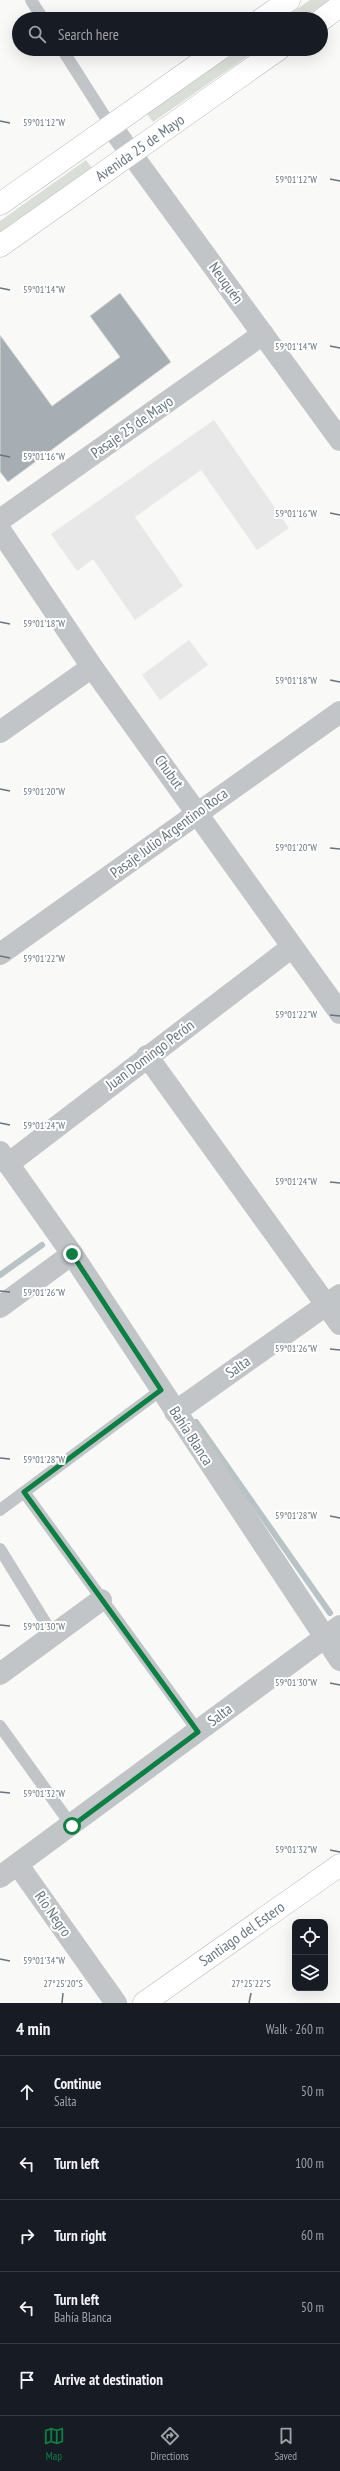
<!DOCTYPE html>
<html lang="en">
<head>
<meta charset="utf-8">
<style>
	body { margin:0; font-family:"PT Sans Narrow",sans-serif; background:#20242c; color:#f1f3f6 }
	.controls { position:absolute; right:12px; bottom:12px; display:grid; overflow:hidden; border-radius:8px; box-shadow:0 4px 16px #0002 }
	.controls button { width:36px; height:36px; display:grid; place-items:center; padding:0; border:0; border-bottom:1px solid #363941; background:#171b24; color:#f1f3f6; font:20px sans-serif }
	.stop { position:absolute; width:12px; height:12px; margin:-9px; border:3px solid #0b8043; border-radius:50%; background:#fff }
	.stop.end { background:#0b8043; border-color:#fff; box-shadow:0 1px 4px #0008 }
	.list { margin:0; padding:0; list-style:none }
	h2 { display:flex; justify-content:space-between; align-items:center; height:52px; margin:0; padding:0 16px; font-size:17px }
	h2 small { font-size:13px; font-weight:400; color:#9ea1a6 }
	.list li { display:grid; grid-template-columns:26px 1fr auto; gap:12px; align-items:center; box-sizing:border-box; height:72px; padding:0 16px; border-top:1px solid #363941 }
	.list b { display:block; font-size:15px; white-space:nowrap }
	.list p { margin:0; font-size:13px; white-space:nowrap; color:#9ea1a6 }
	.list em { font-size:13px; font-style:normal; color:#9ea1a6 }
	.icon { flex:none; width:22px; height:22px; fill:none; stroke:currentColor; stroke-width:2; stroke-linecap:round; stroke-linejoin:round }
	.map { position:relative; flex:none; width:340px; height:2003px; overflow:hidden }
	.search { position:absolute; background:#171b24; box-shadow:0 4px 16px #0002; left:12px; right:12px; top:12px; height:44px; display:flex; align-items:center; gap:10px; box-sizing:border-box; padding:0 14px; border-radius:22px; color:#9ea1a6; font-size:15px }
	.sheet { height:412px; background:#171b24 }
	nav { display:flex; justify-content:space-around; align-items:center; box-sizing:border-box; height:56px; border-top:1px solid #363941; background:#171b24; font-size:11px; color:#9ea1a6 }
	nav a { display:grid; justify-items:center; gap:2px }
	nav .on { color:#0b8043 }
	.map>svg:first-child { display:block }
	.built { fill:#e7e8e7 }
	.green { fill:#d9ded7 }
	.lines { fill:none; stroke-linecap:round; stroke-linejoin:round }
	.stream { stroke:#b8c3c6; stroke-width:6 }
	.building { fill:#a7aeb3; stroke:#dbdbd9 }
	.secondary-casing { stroke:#b4b9bd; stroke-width:23 }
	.primary-casing { stroke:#b5b9bc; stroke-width:23 }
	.lane { stroke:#c1c5c8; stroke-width:12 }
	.street { stroke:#c1c5c8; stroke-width:22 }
	.secondary { stroke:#fff; stroke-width:22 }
	.primary { stroke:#fff; stroke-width:22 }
	.route { stroke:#0b8043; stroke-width:5 }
	.ticks { fill:none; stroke:#67757f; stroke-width:1.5 }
	.labels { text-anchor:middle; stroke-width:4; stroke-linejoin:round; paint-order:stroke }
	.street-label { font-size:15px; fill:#67757f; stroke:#fff }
	.ticks-label { font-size:10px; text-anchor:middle; fill:#67757f; stroke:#fff; stroke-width:4; stroke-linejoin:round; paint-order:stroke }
</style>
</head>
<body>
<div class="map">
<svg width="340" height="2003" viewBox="0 0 340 2003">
	<rect width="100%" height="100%" fill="#f9f9f7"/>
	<g class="built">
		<polygon points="214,420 289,528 257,550 201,470 135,517 183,586 135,620 93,559 77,571 51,534"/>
		<polygon points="189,640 208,665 160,700 142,675"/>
	</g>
	<g class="green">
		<polygon points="310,0 329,0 302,19 283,19"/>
		<polygon points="240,49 258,49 153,122 147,114"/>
		<polygon points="86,160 92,168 0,234 0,221"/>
	</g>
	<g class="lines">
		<g class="stream">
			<polyline points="0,1275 42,1245"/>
			<polyline points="196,1422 330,1613"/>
		</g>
	</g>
	<polygon class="building" points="120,293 171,362 8,482 0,472 0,335 52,406 120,357 90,316"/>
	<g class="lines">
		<defs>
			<polyline id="secondary" points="144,2003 340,1865"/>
			<g id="primary">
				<polyline points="262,19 289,0"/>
				<polyline points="321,20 340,6"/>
				<polyline points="0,204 220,49"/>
				<polyline points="0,246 279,49"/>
			</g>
		</defs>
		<use href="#secondary" class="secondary-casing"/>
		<use href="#primary" class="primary-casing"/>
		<g class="lane">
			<polyline points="31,0 43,19"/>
			<polyline points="62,49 111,126"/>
			<polyline points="24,1492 198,1731"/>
			<polyline points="0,1510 161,1390"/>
			<polyline points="0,1549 53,1635"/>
			<polyline points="0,1726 72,1826"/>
		</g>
		<g class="street">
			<polyline points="111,126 340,440"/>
			<polyline points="0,520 263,334"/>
			<polyline points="0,530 92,667 340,1013"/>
			<polyline points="0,732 92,667"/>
			<polyline points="0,954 340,712"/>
			<polyline points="147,1056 340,1324"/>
			<polyline points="0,1152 72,1254 340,1660"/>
			<polyline points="8,1164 292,947"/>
			<polyline points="0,1307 72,1254"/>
			<polyline points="175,1412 340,1295"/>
			<polyline points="0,1674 101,1600"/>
			<polyline points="18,1865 116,2003"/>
			<polyline points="0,1877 340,1626"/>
		</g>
		<use href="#secondary" class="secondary"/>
		<use href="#primary" class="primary"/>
	</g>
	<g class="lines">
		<polyline class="route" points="72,1826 198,1732 24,1492 161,1390 72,1254"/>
	</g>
	<path class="ticks" d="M0 121 10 123M330 179 340 181M0 288 10 290M330 346 340 348M0 455 10 457M330 513 340 515M0 622 10 624M330 680 340 682M0 789 10 791M330 848 340 849M0 956 10 958M330 1015 340 1016M0 1123 10 1125M330 1182 340 1183M0 1291 10 1292M330 1349 340 1350M0 1458 10 1459M330 1516 340 1518M0 1625 10 1626M330 1683 340 1685M0 1792 10 1793M330 1850 340 1852M0 1959 10 1961M62 2003 63 1993M249 2003 251 1993"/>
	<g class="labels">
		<g class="street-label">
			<text transform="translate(140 148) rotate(-35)" y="5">Avenida 25 de Mayo</text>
			<text transform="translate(226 283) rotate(54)" y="5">Neuquén</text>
			<text transform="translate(132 427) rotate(-35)" y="5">Pasaje 25 de Mayo</text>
			<text transform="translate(169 772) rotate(54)" y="5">Chubut</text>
			<text transform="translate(169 833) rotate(-36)" y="5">Pasaje Julio Argentino Roca</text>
			<text transform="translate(150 1055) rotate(-37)" y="5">Juan Domingo Perón</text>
			<text transform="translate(238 1367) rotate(-35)" y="5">Salta</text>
			<text transform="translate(191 1436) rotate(57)" y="5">Bahía Blanca</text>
			<text transform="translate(220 1715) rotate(-37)" y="5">Salta</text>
			<text transform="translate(53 1914) rotate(55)" y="5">Río Negro</text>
			<text transform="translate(242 1934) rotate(-35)" y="5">Santiago del Estero</text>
		</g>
	</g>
	<g class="ticks-label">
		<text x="44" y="126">59°01'12"W</text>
		<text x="296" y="183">59°01'12"W</text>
		<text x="44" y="293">59°01'14"W</text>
		<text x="296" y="350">59°01'14"W</text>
		<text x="44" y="460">59°01'16"W</text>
		<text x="296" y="517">59°01'16"W</text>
		<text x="44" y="627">59°01'18"W</text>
		<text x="296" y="684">59°01'18"W</text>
		<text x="44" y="795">59°01'20"W</text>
		<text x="296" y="851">59°01'20"W</text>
		<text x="44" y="962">59°01'22"W</text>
		<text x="296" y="1018">59°01'22"W</text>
		<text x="44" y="1129">59°01'24"W</text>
		<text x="296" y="1185">59°01'24"W</text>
		<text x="44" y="1296">59°01'26"W</text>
		<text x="296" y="1352">59°01'26"W</text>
		<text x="44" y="1463">59°01'28"W</text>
		<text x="296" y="1519">59°01'28"W</text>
		<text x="44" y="1630">59°01'30"W</text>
		<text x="296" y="1686">59°01'30"W</text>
		<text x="44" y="1797">59°01'32"W</text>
		<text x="296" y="1853">59°01'32"W</text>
		<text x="44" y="1964">59°01'34"W</text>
		<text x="63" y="1987">27°25'20"S</text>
		<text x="251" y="1987">27°25'22"S</text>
	</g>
</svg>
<div class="controls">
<button><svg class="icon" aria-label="locate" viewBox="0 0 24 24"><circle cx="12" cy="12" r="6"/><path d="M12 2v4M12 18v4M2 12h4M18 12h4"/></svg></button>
<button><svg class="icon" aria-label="layers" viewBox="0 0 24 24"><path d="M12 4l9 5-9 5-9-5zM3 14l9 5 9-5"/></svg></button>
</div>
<div class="stop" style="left:72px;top:1826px"></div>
<div class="stop end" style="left:72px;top:1254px"></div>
<div class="search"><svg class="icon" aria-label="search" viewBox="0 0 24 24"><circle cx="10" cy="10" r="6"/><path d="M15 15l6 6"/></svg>Search here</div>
</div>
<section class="sheet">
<h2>4 min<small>Walk · 260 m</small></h2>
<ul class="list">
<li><svg class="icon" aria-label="ahead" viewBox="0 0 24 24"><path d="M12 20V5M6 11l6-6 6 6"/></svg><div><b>Continue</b><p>Salta</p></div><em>50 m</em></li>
<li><svg class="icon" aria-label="left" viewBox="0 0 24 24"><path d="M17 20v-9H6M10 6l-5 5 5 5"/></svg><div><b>Turn left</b></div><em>100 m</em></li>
<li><svg class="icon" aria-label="right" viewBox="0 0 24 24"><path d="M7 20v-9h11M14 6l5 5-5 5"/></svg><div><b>Turn right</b></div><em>60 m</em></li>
<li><svg class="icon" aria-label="left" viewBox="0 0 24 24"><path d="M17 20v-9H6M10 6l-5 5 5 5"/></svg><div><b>Turn left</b><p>Bahía Blanca</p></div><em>50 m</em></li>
<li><svg class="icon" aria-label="arrive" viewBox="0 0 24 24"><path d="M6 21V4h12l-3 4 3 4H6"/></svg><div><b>Arrive at destination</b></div></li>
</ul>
</section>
<nav>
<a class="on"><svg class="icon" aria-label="map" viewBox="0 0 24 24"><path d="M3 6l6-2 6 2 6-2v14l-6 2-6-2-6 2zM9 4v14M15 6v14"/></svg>Map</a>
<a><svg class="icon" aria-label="directions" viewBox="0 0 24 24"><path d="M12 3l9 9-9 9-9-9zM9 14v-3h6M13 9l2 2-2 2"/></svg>Directions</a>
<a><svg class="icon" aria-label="saved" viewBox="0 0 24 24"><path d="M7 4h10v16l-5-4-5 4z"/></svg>Saved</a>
</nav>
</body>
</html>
